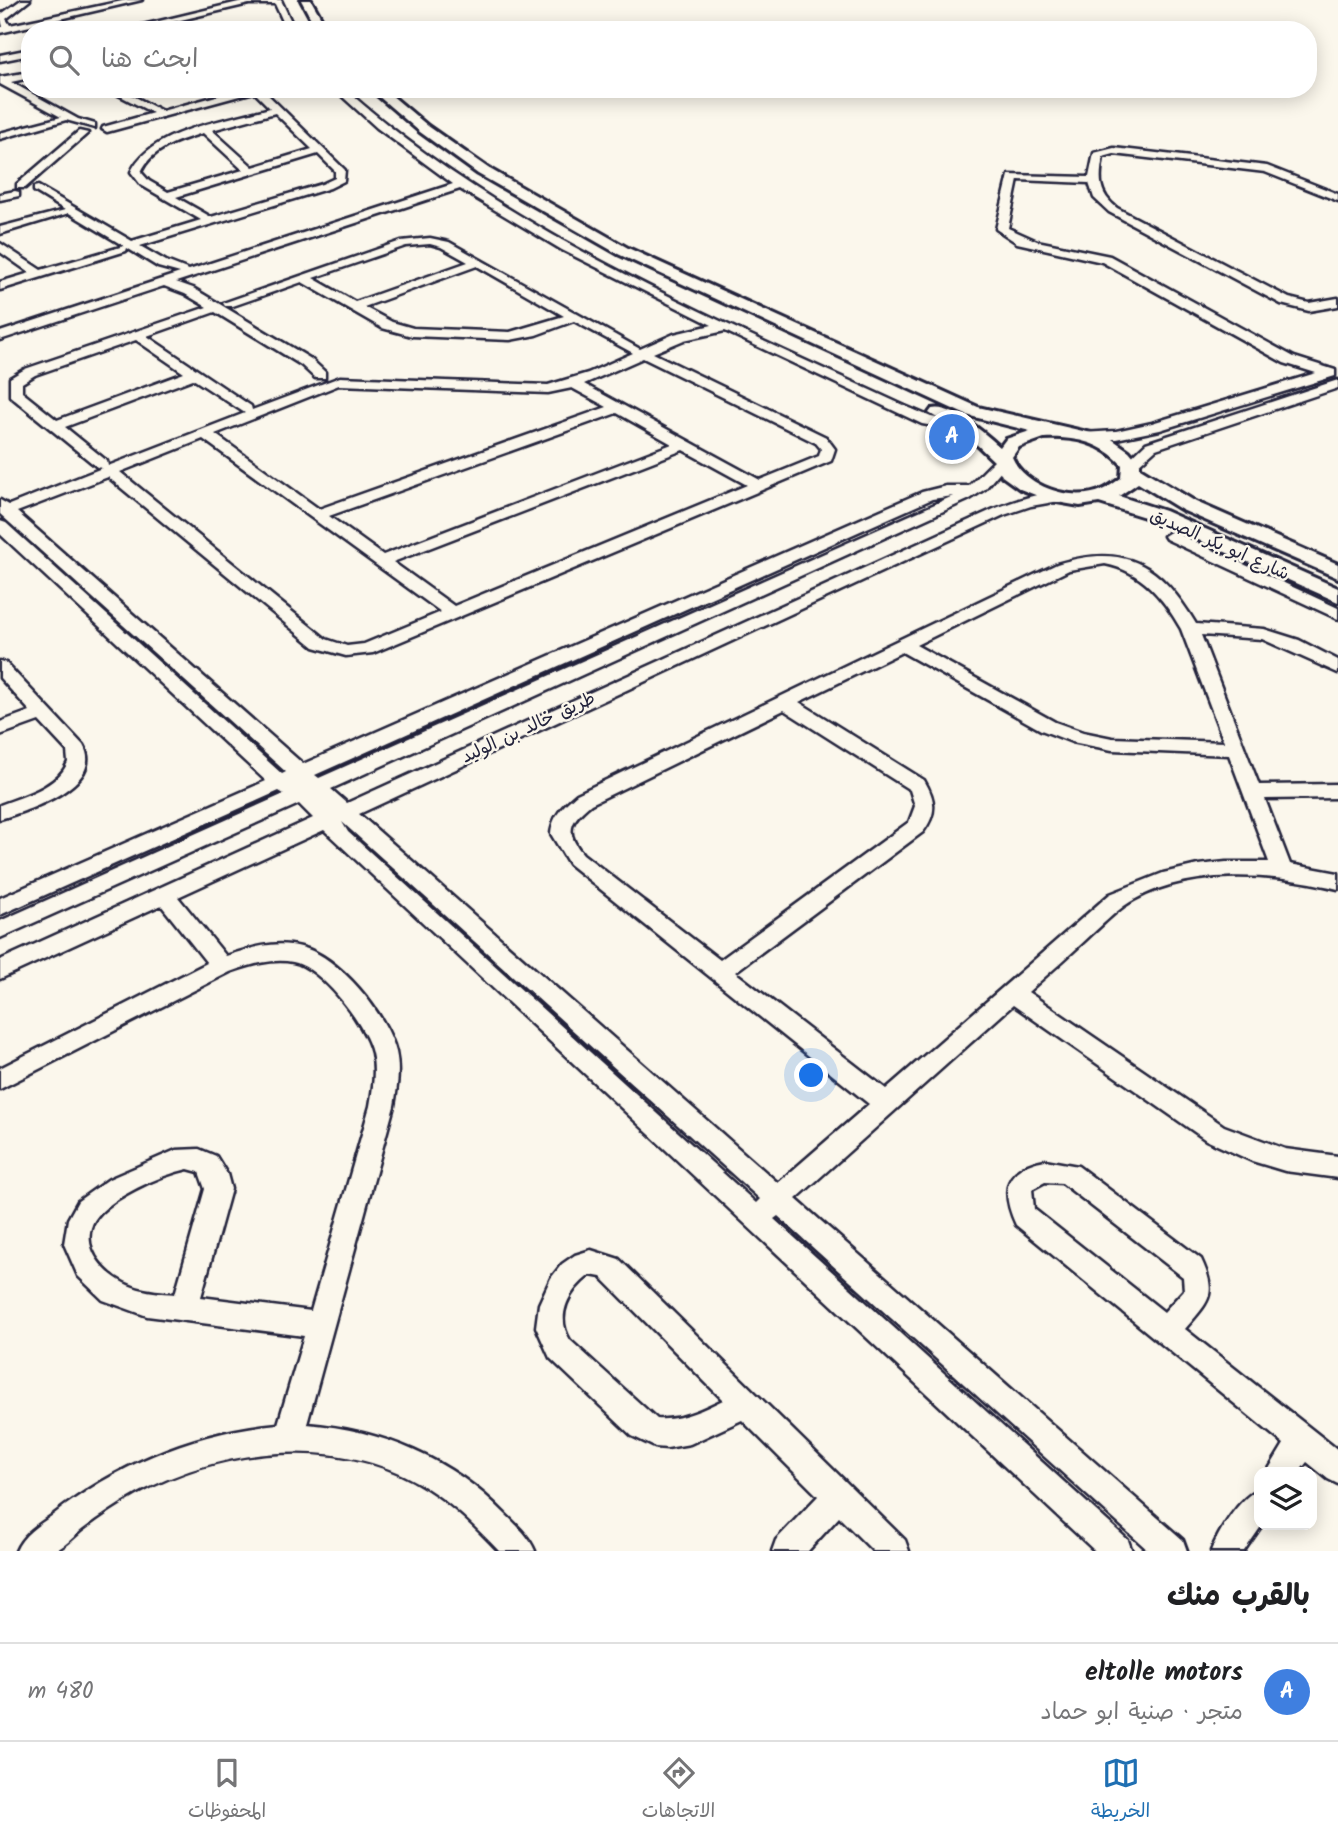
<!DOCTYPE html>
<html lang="ar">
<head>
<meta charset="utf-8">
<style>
	body { margin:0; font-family:Kalam,"Playpen Sans Arabic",sans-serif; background:#f6f6f6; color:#202124; direction:rtl }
	.controls { position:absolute; right:21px; bottom:21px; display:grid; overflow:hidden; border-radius:14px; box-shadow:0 4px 18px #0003 }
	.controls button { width:63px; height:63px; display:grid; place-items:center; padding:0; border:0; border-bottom:2px solid #e0e0e0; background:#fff; color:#202124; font:35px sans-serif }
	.you { position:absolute; left:812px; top:1076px; width:24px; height:24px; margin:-18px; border:5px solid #fff; border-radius:50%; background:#1a73e8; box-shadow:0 0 0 10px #1a73e833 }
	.badge { display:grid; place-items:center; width:46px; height:46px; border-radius:50%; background:#1f6fb2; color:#fff; font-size:23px; font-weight:700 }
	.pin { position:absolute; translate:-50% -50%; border:4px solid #fff; box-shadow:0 2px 7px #0006 }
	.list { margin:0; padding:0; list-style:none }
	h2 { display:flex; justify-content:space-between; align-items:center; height:91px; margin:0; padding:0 28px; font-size:30px }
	h2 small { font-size:23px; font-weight:400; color:#757577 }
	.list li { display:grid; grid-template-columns:46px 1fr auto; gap:21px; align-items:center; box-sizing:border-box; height:98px; padding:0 28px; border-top:2px solid #e0e0e0 }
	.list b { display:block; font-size:26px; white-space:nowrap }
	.list p { margin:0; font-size:23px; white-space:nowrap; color:#757577 }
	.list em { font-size:23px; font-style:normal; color:#757577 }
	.icon { flex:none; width:38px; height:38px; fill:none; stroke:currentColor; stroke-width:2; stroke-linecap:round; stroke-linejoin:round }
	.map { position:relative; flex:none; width:1338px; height:1551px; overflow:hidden; direction:ltr }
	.search { position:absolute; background:#fff; box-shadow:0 4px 18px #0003; left:21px; right:21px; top:21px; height:77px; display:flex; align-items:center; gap:18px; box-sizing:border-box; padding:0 24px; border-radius:28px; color:#757577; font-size:26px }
	.sheet { height:189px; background:#fff }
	nav { display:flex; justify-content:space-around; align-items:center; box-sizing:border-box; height:98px; border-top:2px solid #e0e0e0; background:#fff; font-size:19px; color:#757577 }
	nav a { display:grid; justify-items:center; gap:4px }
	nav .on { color:#1f6fb2 }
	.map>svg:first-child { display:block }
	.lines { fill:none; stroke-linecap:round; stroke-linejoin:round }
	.minor-casing { stroke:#22223b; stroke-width:5 }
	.major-casing { stroke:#22223b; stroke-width:6 }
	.minor { fill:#fbf7ec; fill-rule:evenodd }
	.major { fill:#fbf7ec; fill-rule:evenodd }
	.labels { text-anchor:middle; stroke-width:5; stroke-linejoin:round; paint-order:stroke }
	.street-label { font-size:18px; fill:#22223b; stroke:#fbf7ec }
</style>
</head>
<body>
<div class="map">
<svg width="1338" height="1551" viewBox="0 0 1338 1551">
	<rect width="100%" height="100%" fill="#fbf7ec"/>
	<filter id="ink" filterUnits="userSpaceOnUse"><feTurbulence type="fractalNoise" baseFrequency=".0143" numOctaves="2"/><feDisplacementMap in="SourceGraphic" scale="14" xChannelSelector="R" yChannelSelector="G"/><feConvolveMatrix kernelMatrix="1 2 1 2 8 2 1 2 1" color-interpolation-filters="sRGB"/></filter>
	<g filter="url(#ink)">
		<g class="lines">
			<defs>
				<g id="minor">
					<polygon points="21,0 30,0 6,19 10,25 127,0 142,0 0,33 0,27 3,27 0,15"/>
					<polygon points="247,0 281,0 295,30 287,30 275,4 249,4 138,30 122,30"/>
					<polygon points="30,49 30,55 0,61 0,55"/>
					<polygon points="30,72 30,78 11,82 78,119 95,124 95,128 66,120 0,139 0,133 61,117 0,84 0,77"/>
					<path d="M107 89H120L162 111 242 89H262L345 170 344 181 330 188 140 246 166 261 189 270 453 184 377 128 334 89H345C507 233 711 316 905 406L931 417 967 424 974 428 967 432 922 424 725 331 684 340 653 353 826 437 835 449 831 461 373 653 346 656 314 647 108 477 17 512 303 764 922 492 946 486H969L997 458 1002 457 1009 461 985 489 970 499 331 789 347 803 994 509C1010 503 1054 485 1068 497L1065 500 1031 506 1004 515 359 814 778 1183 869 1104 569 864 551 834C552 816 564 805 577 794L1057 564C1126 543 1160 564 1196 624L1264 629 1299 640 1338 660V673L1262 639 1201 635 1259 785 1338 784V798L1265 799 1290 864 1338 873V889C1272 873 1183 866 1124 906 1113 914 1102 925 1092 934 1071 954 1049 973 1028 992L1224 1126 1285 1149 1338 1156V1178L1285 1171 1252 1161 1206 1140 1013 1005 796 1199 1183 1540 1187 1551H1149L778 1216 774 1219 1128 1540 1132 1551H1095L324 830 178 897 226 956C250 948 275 940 301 947 339 956 387 1015 396 1052 400 1070 397 1088 394 1106L307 1424C382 1430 452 1459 505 1514 516 1525 529 1536 535 1551H499C477 1528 454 1505 427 1488 341 1433 223 1447 136 1494 118 1504 100 1516 83 1529 75 1535 63 1549 53 1551 42 1551 27 1551 16 1551 23 1534 39 1525 53 1515 119 1464 195 1432 278 1424L304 1336 147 1316 103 1300 78 1276 64 1244 68 1219 78 1201 109 1179 176 1150 199 1149 216 1156 227 1174 231 1189 201 1297 311 1311 370 1106C373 1088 376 1070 372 1053 366 1025 321 967 293 962 272 958 250 965 230 972L0 1089V1068L207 963 161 905 0 979V960L313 818 299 804 0 938V921L284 794 279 791 0 915V898L266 781 0 534V521L6 523 282 774 286 772 0 514V500L9 505 102 468 97 467 10 396V378L25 369 207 307 185 294 164 286 0 340V332L180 273 158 267 127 248 126 251 0 290V282L30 273 0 252V243L41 270 124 246 69 213 0 234V227L65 210 34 191V187L38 186 132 241 201 220 141 185 131 172C150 129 229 120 270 108L254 92 107 132 102 129 103 127 153 113ZM275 113 312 149 253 167 212 130ZM203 133 243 170 168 192 149 181 141 172C152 148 180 140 203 133ZM318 154 335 171V178L322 184 211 217 176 197ZM460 189 562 250 712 325 674 334 640 349 449 242 430 238 401 241 223 303 225 306H233L302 282 382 328 412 336 510 340 536 335 574 321 633 353 588 373 548 385 340 377 252 410 251 406 147 336 215 312 301 365 315 378H325V372L311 359 193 288 176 282ZM430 244 441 247 468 262 355 302 313 278 406 246ZM477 266 564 316 510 332 413 328 392 322 364 307ZM136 340 184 373 57 420 22 392V383L35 375ZM643 358 816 443 821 449 819 456 760 480 584 384ZM193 379 245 413 108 466 107 461 65 427ZM339 385 548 393 572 388 607 407 319 509 215 434ZM617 413 672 444 383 555 329 516ZM203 439 441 612 364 644 347 646 326 639 120 472ZM683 450 747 485 454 606 393 562ZM953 496 319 778 315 775 932 499ZM1105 564C1142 571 1163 598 1181 629L1224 742 1112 738 1083 732 1055 722 916 645 1069 570ZM902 652 1041 730 1072 742 1112 750 1229 755 1269 862H1226L1198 865 1163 873 1110 894 886 1089 735 972 923 832C937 813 936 800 924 780L799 702ZM784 710 910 790 915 806 909 822 720 960 583 854C564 832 570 821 591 804ZM342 822 760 1199 756 1203 348 832ZM188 1169 199 1172 205 1189 175 1294C161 1293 146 1292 133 1287 110 1279 81 1252 92 1225 102 1200 163 1174 188 1169Z"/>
					<polygon points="79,131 88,133 25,188 17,188 17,184"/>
					<path d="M1114 148 1267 166 1338 194V201L1265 172 1114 154 1103 157C1099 179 1098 193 1117 208L1289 298 1309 303 1338 298V306L1309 311 1281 304 1109 212 1094 198 1089 183 1018 180 1008 228 1037 241 1110 256 1294 357 1335 370V376L1160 430 1116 439H1082L1080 436 1082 433 1116 431 1152 423 1316 373 1284 363 1102 262 1017 243 996 229 1009 175 1089 177 1094 153Z"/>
					<polygon points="15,191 19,192 19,196 0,200 0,194"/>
					<polygon points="1338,380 1338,388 1156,449 1136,467 1131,468 1124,464 1146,443"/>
					<polygon points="1172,531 1338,608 1338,619 1166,539 1164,536"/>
					<path d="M0 661 6 663 83 745C106 785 27 811 0 819V805C24 796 58 787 68 762L67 751 39 721 0 735V722L30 711 0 678Z"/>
					<path d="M1045 1160 1078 1166 1201 1259C1218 1295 1209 1301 1185 1329L1338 1450V1484L1328 1479 1307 1462 1299 1472H1267L1284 1444 1016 1225C1000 1190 1004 1168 1045 1160ZM1045 1182 1062 1183 1183 1277 1184 1290 1164 1312 1034 1209 1032 1189Z"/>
					<path d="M591 1250 619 1259 905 1540 909 1551H873L839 1517 808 1551H772L776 1540 818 1496 742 1420 690 1444 667 1448 655 1447 632 1436 550 1358 536 1327 539 1304 551 1278 562 1264 575 1255ZM590 1275 601 1277 723 1400C702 1410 681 1421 657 1419L570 1340C555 1316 569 1290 590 1275Z"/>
					<path d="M1259 1489V1525H1262L1244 1551H1211C1219 1531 1239 1498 1259 1489Z"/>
				</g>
				<g id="major">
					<polygon points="301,0 311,0 328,30 317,30"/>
					<path d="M370 89H384L428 126 488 168 628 248 978 407 1109 437 1129 451 1140 464V468L1196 502 1338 564V578L1182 510 1138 483 1119 496 1165 511 1338 588V602L1151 519 1099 503 1080 506 1051 501 1020 489 1002 476 996 463 971 439 929 413 932 409C951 404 986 434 1000 447L1006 439 1030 431 966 415 618 254 478 174 420 132ZM1044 438C1073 437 1101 441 1122 465L1121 478C1115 482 1109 487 1102 490 1072 503 1024 486 1012 457L1019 447Z"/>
				</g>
			</defs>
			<use href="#minor" class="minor-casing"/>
			<use href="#major" class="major-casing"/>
			<use href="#minor" class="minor"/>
			<use href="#major" class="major"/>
		</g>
	</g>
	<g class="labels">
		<g class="street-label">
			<text transform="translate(1220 544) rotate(24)" y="6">شارع ابو بكر الصديق</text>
			<text transform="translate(528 727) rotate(-25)" y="6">طريق خالد بن الوليد</text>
		</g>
	</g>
</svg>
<div class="controls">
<button><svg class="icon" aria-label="layers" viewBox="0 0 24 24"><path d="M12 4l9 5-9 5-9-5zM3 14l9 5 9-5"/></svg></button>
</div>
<div class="you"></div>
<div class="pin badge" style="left:952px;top:437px;background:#3f7fe0">A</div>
<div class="search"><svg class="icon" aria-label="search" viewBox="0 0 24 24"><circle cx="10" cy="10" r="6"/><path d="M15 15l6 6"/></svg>ابحث هنا</div>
</div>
<section class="sheet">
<h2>بالقرب منك<small></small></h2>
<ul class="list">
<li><span class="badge" style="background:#3f7fe0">A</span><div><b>eltolle motors</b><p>متجر · صنية ابو حماد</p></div><em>480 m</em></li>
</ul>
</section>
<nav>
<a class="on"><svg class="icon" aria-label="map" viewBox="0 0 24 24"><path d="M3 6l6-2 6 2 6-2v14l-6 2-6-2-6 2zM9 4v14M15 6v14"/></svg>الخريطة</a>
<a><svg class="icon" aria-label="directions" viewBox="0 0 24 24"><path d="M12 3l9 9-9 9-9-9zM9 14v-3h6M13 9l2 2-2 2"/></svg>الاتجاهات</a>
<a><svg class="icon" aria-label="saved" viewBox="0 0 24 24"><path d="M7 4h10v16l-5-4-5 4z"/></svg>المحفوظات</a>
</nav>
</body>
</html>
